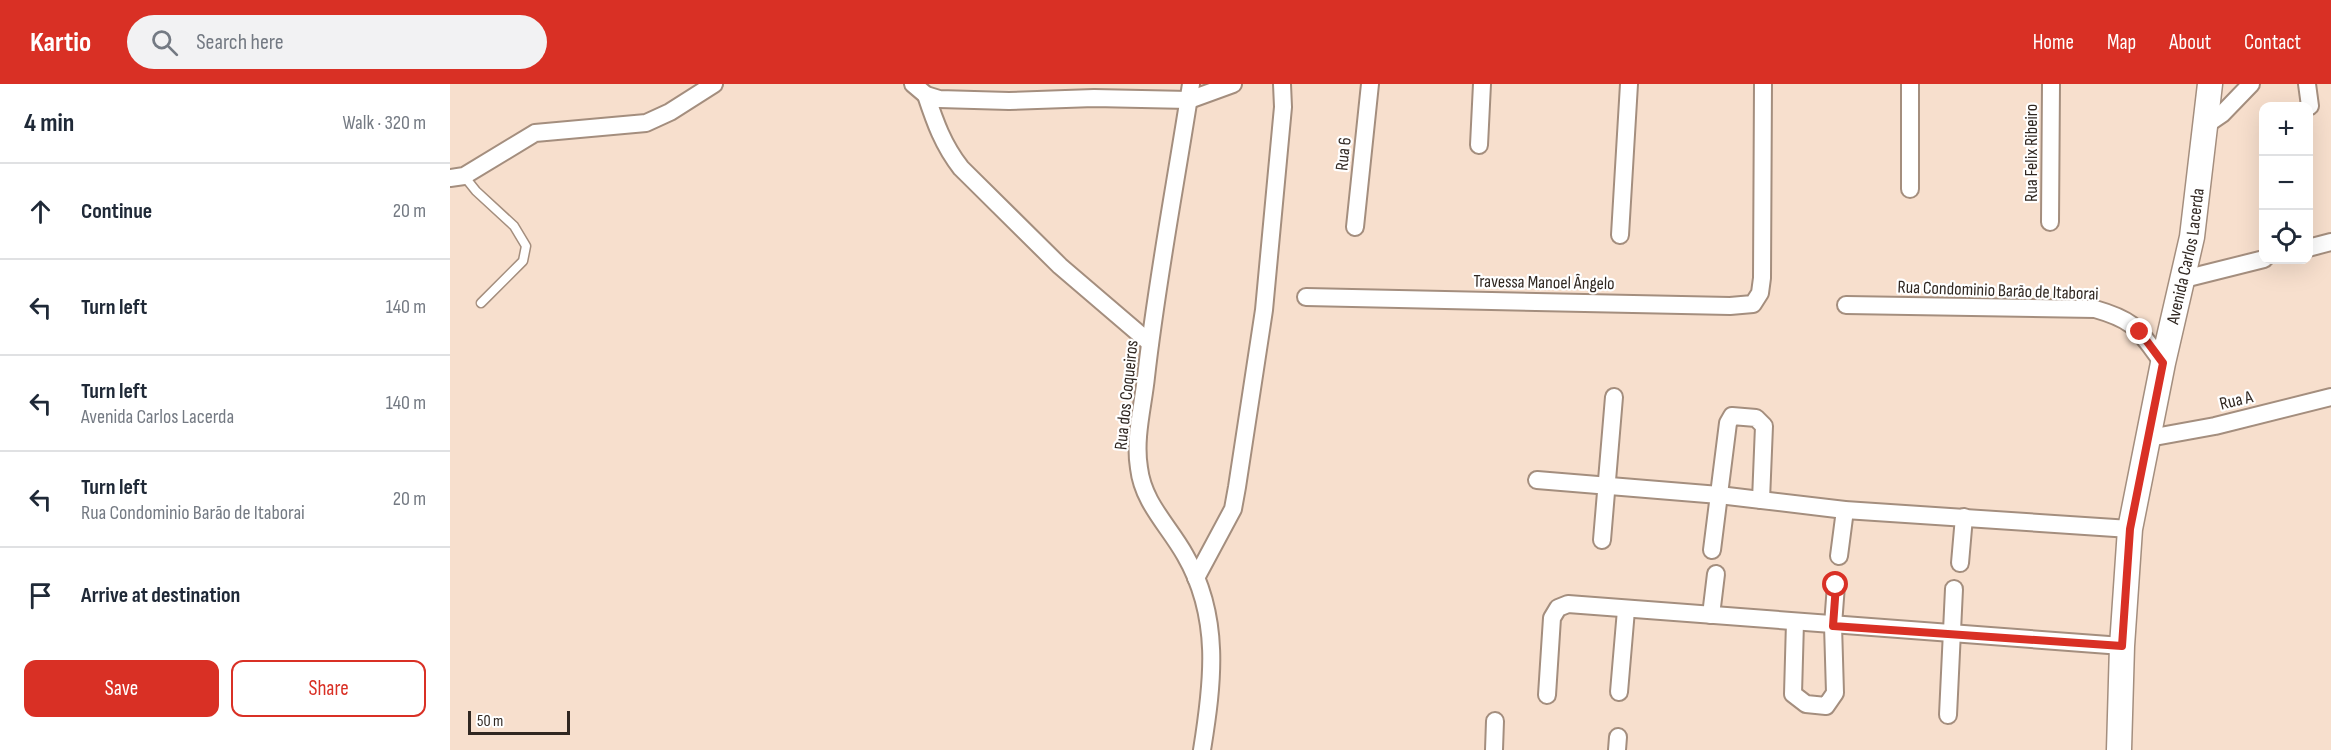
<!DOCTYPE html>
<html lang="en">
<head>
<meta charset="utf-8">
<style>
	body { margin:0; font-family:"Sofia Sans Condensed",sans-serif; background:#f2f2f3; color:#1f2937 }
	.controls { position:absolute; right:18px; top:18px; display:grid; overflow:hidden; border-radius:12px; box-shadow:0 6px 24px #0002 }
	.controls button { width:54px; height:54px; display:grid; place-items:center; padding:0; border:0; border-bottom:2px solid #e0e1e3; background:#fff; color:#1f2937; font:30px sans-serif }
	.scale { position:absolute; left:18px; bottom:15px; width:102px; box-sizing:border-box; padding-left:6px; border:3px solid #302721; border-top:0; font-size:16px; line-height:21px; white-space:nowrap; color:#302721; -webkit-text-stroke:4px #fff; paint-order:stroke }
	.stop { position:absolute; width:18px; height:18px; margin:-14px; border:4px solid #d93025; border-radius:50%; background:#fff }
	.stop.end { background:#d93025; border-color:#fff; box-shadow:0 2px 6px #0008 }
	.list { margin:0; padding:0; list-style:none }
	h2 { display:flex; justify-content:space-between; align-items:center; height:78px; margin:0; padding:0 24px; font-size:26px }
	h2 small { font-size:20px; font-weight:400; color:#747a83 }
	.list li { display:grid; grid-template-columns:39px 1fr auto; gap:18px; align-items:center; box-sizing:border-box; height:96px; padding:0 24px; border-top:2px solid #e0e1e3 }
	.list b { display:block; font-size:22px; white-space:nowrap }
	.list p { margin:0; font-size:20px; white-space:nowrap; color:#747a83 }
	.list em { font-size:20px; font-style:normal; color:#747a83 }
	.actions { display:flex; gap:12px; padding:18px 24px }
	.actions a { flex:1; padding:14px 0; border:2px solid #d93025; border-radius:12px; text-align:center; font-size:21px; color:#d93025 }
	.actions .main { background:#d93025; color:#fff }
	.icon { flex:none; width:33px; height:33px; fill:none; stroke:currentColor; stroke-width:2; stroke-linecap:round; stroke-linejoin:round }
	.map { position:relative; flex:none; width:1881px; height:666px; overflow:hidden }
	header { display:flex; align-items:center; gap:36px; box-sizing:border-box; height:84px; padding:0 30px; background:#d93025; color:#fff }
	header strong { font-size:28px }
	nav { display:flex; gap:33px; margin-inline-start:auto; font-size:21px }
	.search { width:420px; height:54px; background:#f2f2f3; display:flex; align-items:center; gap:15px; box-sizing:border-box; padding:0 21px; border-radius:33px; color:#747a83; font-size:22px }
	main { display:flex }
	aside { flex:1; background:#fff }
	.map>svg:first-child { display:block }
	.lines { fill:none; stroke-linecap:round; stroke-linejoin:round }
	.lane-casing { stroke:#a48e7e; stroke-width:11 }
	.street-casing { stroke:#a48e7e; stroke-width:20 }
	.secondary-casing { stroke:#a48e7e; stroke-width:27 }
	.lane { stroke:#fff; stroke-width:8 }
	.street { stroke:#fff; stroke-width:16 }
	.secondary { stroke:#fff; stroke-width:24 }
	.route { stroke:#d93025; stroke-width:8 }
	.labels { text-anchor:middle; stroke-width:4.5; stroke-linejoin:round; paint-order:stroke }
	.street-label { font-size:18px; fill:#302721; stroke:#fff }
</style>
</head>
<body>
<header>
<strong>Kartio</strong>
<div class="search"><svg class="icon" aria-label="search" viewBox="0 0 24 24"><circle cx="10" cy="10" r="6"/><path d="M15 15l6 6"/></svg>Search here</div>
<nav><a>Home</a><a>Map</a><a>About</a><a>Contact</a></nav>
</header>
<main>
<aside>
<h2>4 min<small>Walk · 320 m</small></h2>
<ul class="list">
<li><svg class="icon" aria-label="ahead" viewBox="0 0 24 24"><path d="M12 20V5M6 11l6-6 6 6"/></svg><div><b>Continue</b></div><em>20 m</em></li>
<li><svg class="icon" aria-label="left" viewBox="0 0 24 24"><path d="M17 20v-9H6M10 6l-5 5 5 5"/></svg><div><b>Turn left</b></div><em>140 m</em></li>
<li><svg class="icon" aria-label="left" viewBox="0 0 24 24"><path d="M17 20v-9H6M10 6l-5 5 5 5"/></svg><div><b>Turn left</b><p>Avenida Carlos Lacerda</p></div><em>140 m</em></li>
<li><svg class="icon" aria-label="left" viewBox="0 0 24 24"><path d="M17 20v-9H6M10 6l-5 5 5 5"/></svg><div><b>Turn left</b><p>Rua Condominio Barão de Itaborai</p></div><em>20 m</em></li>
<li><svg class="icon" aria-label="arrive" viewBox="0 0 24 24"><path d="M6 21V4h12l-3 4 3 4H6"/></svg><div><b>Arrive at destination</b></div></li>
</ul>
<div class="actions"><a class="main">Save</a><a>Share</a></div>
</aside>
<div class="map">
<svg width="1881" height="666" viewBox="0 0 1881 666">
	<rect width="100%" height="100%" fill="#f7dfcd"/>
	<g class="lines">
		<defs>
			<polyline id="lane" points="14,92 26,107 64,142 76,162 73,177 31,219"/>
			<g id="street">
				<polyline points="463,0 476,11 489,15 559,17 644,14 739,16 783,0"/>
				<path d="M741 0C726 98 707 195 696 293 693 322 684 354 689 384 693 419 719 442 735 471 771 533 763 598 752 666"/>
				<polyline points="1857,0 1860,22"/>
				<path d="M476 11C485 38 493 61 511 84L610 182 700 259"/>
				<polyline points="1753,43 1772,30 1801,0"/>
				<polyline points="1029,61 1032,0"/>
				<polyline points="0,94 14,92 85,49 196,39 220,28 264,0"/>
				<polyline points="1460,105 1460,0"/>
				<polyline points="1600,138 1601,0"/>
				<polyline points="905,143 920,0"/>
				<polyline points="1170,151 1179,0"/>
				<polyline points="1858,164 1881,158"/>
				<polyline points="1734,195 1814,175"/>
				<polyline points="856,213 1280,222 1303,220 1310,209 1312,194 1313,0"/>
				<path d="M1396 221 1645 225C1687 237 1688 246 1713 279"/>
				<polyline points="1699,354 1765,342 1881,313"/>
				<polyline points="1087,396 1269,411 1395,426 1680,445"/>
				<polyline points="1152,456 1164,313"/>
				<polyline points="1262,466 1278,339 1282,332 1306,334 1314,342 1311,416"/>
				<polyline points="1389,472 1395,426"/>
				<polyline points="1510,479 1514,433"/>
				<polyline points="746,494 783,425 787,403 814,226 833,23 832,0"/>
				<polyline points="1261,531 1266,490"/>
				<polyline points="1345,538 1343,610 1356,620 1376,622 1385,609 1383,541 1386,501"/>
				<polyline points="1169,608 1176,526"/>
				<polyline points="1097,611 1102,534 1108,524 1118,520 1672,562"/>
				<polyline points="1498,631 1504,505"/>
				<polyline points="1044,666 1045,637"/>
				<polyline points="1167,666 1168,653"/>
			</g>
			<g id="secondary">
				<path id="s1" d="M1669 666 1672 562 1680 445 1713 279 1742 153 1760 0"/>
			</g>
		</defs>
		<use href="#lane" class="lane-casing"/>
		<use href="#street" class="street-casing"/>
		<use href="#secondary" class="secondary-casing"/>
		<use href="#lane" class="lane"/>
		<use href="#street" class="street"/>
		<use href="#secondary" class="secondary"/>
	</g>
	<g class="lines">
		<polyline class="route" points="1386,501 1383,542 1672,562 1680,445 1713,279 1690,248"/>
	</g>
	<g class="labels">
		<g class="street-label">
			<text transform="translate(1581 69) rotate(-90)" y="6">Rua Felix Ribeiro</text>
			<text transform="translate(893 70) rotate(-84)" y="6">Rua 6</text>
			<text dy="6" stroke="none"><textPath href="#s1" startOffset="500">Avenida Carlos Lacerda</textPath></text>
			<text transform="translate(1094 198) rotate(1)" y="6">Travessa Manoel Ângelo</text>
			<text transform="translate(1548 206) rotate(2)" y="6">Rua Condominio Barão de Itaborai</text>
			<text transform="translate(676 311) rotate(-84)" y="6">Rua dos Coqueiros</text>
			<text transform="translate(1786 316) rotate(-14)" y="6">Rua A</text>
		</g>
	</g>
</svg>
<div class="controls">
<button>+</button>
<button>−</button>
<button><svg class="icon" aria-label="locate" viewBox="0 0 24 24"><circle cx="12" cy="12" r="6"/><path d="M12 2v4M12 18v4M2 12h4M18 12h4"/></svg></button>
</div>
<div class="scale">50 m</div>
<div class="stop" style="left:1386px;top:501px"></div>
<div class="stop end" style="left:1690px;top:248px"></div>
</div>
</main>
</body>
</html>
